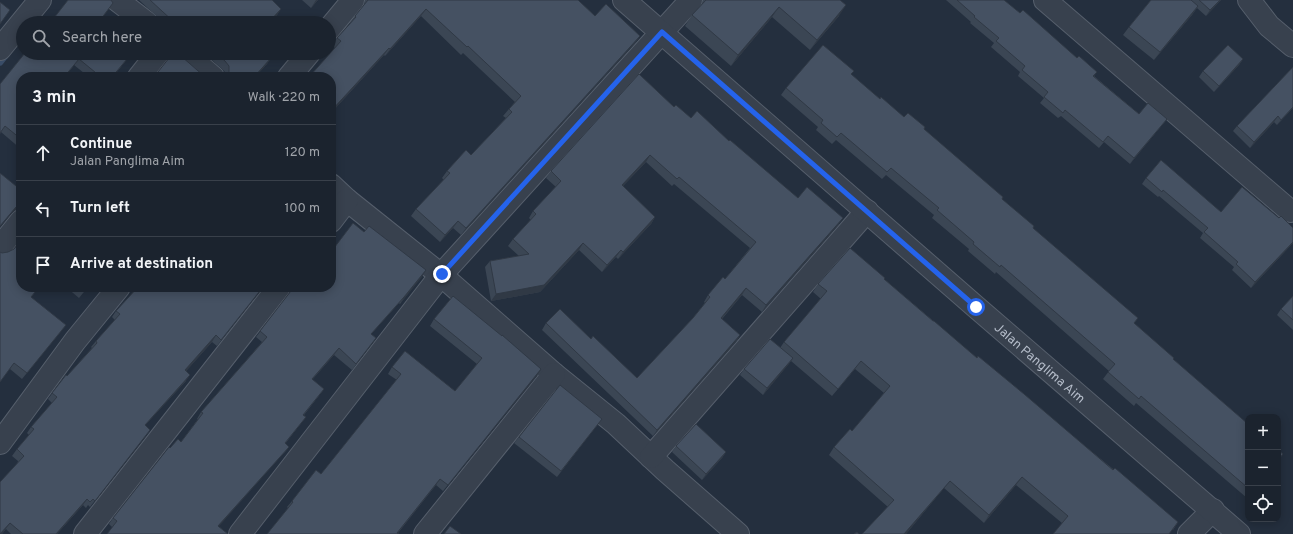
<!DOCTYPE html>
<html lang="en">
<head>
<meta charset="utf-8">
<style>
	body { margin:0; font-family:Overpass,sans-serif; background:#282f3a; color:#f1f3f6 }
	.controls { position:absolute; right:12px; bottom:12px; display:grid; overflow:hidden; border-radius:8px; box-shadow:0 2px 10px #0003 }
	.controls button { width:36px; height:36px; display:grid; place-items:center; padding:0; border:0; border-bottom:1px solid #39404a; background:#1b232e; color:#f1f3f6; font:20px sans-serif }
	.stop { position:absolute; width:12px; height:12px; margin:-9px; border:3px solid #2563eb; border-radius:50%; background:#fff }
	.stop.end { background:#2563eb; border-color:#fff; box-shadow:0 1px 4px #0008 }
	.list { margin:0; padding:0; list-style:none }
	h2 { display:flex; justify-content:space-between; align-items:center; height:52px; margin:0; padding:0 16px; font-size:17px }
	h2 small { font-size:13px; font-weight:400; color:#a0a4aa }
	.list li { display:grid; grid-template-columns:26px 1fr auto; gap:12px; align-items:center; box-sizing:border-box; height:56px; padding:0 16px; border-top:1px solid #39404a }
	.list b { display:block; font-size:15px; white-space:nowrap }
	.list p { margin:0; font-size:13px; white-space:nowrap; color:#a0a4aa }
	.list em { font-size:13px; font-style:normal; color:#a0a4aa }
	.icon { flex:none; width:22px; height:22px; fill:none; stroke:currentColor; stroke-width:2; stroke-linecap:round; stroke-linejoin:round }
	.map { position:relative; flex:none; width:1293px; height:534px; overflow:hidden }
	.search { position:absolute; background:#1b232e; box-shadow:0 2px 10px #0003; left:16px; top:16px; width:320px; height:44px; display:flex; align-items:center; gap:10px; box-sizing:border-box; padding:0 14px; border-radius:22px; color:#a0a4aa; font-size:15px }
	.panel { position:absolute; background:#1b232e; box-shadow:0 2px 10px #0003; left:16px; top:72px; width:320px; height:220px; border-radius:16px }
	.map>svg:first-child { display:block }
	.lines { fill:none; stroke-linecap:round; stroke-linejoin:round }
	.stream { stroke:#394c67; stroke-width:7 }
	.minor-casing { stroke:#565f6c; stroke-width:24 }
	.tertiary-casing { stroke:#565f6c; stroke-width:24 }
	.minor { stroke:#38414e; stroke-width:22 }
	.tertiary { stroke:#38414e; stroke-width:22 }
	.wall { fill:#3b4654 }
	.shaded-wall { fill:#303945 }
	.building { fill:#455162; stroke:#303945 }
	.route { stroke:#2563eb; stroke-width:5 }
	.labels { text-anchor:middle; stroke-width:4; stroke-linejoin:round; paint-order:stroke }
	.street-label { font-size:13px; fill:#b4bcc9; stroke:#1d2633 }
</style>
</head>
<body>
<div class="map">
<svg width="1293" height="534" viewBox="0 0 1293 534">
	<rect width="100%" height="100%" fill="#242f3e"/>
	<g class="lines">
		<polyline class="stream" points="0,62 7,53"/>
		<defs>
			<g id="minor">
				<polyline points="117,0 147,23"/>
				<polyline points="1045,0 1290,211"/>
				<polyline points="1249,0 1269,26 1293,46"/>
				<polyline points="329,29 353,0"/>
				<polyline points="0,49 40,0"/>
				<polyline points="185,53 213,77"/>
				<polyline points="139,77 158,53"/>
				<polyline points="289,77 309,53"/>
				<polyline points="331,185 347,200 441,275 554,374 616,424 665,470 738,534"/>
				<polyline points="331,221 347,200"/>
				<polyline points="0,247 21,221"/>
				<polyline points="0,443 75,341 119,287"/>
				<polyline points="651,457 867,211"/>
				<polyline points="85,534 279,287"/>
				<polyline points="240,534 441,275 691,0"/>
				<polyline points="425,534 554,374"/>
				<polyline points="1189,534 1213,510"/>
			</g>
			<g id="tertiary">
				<path id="s1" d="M624 0 976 307 1239 534"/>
			</g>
		</defs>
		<use href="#minor" class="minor-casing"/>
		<use href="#tertiary" class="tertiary-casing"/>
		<use href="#minor" class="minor"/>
		<use href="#tertiary" class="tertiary"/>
	</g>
	<g class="wall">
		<polygon points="139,0 272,0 281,9 277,15 269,23 164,23"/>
		<polygon points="302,0 318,0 311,8"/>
		<polygon points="365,0 578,0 595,16 606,4 640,36 635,43 461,235 453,228 440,242 411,216 416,209 444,180 442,178 447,171 466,150 471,155 506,118 503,116 515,102 463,53 461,55 421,16 385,56 384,55 331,113 334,115 331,119 331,77 309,77 335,48 332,45 337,38 351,24 350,23 355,16 364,6 365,2"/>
		<polygon points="703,0 840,0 839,16 810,50 772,17 731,66 685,26 692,15 703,3"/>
		<polygon points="946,0 1004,0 1020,13 1077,58 1097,72 1094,76 1139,114 1167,119 1162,125 1130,164 1104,142 1099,148 1061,116 1058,118 1040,103 1044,98 1018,76 1020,72 991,47 994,43 970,23 971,22"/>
		<polygon points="1151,0 1221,0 1206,16 1197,8 1192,15 1154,60 1123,35 1129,27"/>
		<polygon points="25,53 127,59 113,77 89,77 74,65 65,77 21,77 21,149 1,132 0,134 0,84"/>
		<polygon points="170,53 179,53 169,59 170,55"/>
		<polygon points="204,53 266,53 271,58 267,64 255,77 225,77 225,72 221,68"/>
		<polygon points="1243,59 1239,65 1214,92 1199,77 1203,71"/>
		<polygon points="1293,67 1293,108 1277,125 1274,122 1250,148 1233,131 1237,126"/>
		<polygon points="851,75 880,99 904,117 924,129 1002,199 1134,324 1173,359 1248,424 1248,497 1247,498 1136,403 1134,406 1103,379 1109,371 996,272 995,274 968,251 969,249 932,218 934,215 886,175 882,179 836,140 832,144 816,130 818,127 781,95 786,88"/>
		<polygon points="674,107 691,118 729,141 798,198 839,224 762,312 742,295 722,319 740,335 736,342 653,436 542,330 546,323 591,339 637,378 693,318 705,303 704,302 708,295 725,279 750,248 674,184 672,186 646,162 623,186 655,217 651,224 618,259 616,257 602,272 579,250 540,292 491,301 485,267 490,261 519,256 508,246 513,239 531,220 529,218 533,211 556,187 546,178 551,171"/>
		<polygon points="1146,178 1221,212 1279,218 1293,228 1293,243 1251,288 1232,270 1234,267 1200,238 1203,233 1159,196 1158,197 1142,184"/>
		<polygon points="364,232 426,270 400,304 399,303 371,334 376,338 352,370 334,355 312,380 324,389 304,415 301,423 285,444 289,447 284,453 112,527 109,524 113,518 170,448 181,442 198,419 197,419 201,412 262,342 256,337 290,293 291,289 291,287 331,287"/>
		<polygon points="884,279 977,358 1178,522 1173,530 1062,523 1016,485 984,523 944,488 906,534 862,534 888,507 829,455 834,447 852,431 884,393 855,369 832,396 791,361 763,395 740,375 744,369 780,348 784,342 821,299 813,292 818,284"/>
		<polygon points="66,287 88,287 79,298"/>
		<polygon points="138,287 263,287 217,346 212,342 186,371 186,381 145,425 150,430 90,507 88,505 86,508 83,505 57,534 11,534 6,529 2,534 0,534 18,461 12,456 17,449 29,435 27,433 31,427 52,403 48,399 66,375 67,376 92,348 91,347 96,341 115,320 112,317 116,311"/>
		<polygon points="1293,296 1293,330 1277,315 1281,309"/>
		<polygon points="31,298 61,331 22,379 10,369"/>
		<polygon points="434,319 502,336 502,335 541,369 443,491 436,485 398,533 288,508 287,507 292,501 321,474 397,380 388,374 392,367 455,391 477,364 430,326"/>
		<polygon points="597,425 557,477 514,443 519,437"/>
		<polygon points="676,446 726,452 722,458 702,480 672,452"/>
	</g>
	<g class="shaded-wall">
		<polygon points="316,0 318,0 311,8"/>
		<polygon points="1220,0 1221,0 1206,16 1210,10"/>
		<polygon points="846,5 839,16 810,50 817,40"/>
		<polygon points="1198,6 1192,15 1154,60 1160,52"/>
		<polygon points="779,7 772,17 731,66 738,55"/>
		<polygon points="281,9 277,15 269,23 268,23"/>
		<polygon points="426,9 421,16 385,56 390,49"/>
		<polygon points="640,36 635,43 461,235 466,228"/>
		<polygon points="389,48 384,55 331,113 331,111"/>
		<polygon points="271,58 267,64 255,77 254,77"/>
		<polygon points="1243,59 1239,65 1214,92 1219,86"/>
		<polygon points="1293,107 1293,108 1277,125 1281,120"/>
		<polygon points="1278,116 1274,122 1250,148 1254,142"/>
		<polygon points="1167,119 1162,125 1130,164 1134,158"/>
		<polygon points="650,155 646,162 617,192 622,185"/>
		<polygon points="21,203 21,209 17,209 12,213 0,227 0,226 16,207"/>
		<polygon points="655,217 651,224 618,259 623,252"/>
		<polygon points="843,218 839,224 762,312 766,305"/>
		<polygon points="458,221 453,228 440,242 445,235"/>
		<polygon points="1293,242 1293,243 1251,288 1255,282"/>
		<polygon points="583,243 579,250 540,292 491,301 496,294"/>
		<polygon points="621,250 616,257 602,272 607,265"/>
		<polygon points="426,270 422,277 400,304 404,297"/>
		<polygon points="746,288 742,295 716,325 721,318"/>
		<polygon points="404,297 399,303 366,340 371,334"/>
		<polygon points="216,335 212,342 181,377 185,370"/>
		<polygon points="740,335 736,342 653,436 657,430"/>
		<polygon points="339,348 334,355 307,385 312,379"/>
		<polygon points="793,358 789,364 763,395 767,388"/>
		<polygon points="541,369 537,376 443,491 448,485"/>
		<polygon points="190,375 186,381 140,431 145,425"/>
		<polygon points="150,430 146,436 90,507 95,501"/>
		<polygon points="289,447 284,453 214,532 218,526"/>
		<polygon points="726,452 722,458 702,480 706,474"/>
		<polygon points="1022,477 1016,485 984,523 989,515"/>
		<polygon points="440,479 436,485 396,534"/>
		<polygon points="950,481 944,488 906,534 904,534"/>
		<polygon points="87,499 83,505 57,534 56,534"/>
		<polygon points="10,523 2,534 0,534"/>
	</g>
	<g class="building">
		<polygon points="68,0 111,0 113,3 98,23 50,23"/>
		<polygon points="150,0 272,0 281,9 268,23 175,23"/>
		<polygon points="368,0 578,0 595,16 606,4 640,36 466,228 458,221 445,235 416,209 450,173 447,171 466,150 471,155 512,112 509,109 521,96 468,46 467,47 426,9 390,49 389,48 331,111 331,77 309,77 341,41 337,38 356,17 355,16"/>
		<polygon points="706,0 840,0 846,5 817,40 779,7 738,55 692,15"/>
		<polygon points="957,0 1004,0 1020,13 1023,10 1077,58 1079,56 1097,72 1093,76 1139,114 1148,103 1167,119 1134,158 1108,136 1103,142 1065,110 1063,113 1044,97 1048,92 1022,70 1025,66 996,41 999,38 974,17 975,16"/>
		<polygon points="1151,0 1191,0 1198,6 1160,52 1129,27"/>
		<polygon points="1199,0 1220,0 1210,10"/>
		<polygon points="0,2 10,10 0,24"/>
		<polygon points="823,45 854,71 851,74 880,99 881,97 904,117 908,113 925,127 924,129 1003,197 1002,199 1034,226 1033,228 1138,318 1134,323 1174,358 1173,359 1248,424 1248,488 1141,396 1139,399 1108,372 1115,364 1001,265 1000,267 973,244 974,242 937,210 939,208 891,168 887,172 841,133 837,137 821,123 823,120 786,88"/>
		<polygon points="1228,45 1243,59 1219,86 1203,71"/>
		<polygon points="25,53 120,53 127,59 112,77 101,77 79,59 64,77 21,77 21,139 5,126 0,133 0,84"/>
		<polygon points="173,53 179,53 181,56 205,77 154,77"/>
		<polygon points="216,53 266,53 271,58 254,77 228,77 229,74 229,66 225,61"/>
		<polygon points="1293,67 1293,107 1281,120 1278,116 1254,142 1237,126"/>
		<polygon points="639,74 674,107 676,105 691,118 697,111 729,141 730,140 798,198 807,187 843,218 766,305 746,288 721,318 740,335 657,430 546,323 560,309 591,339 593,336 637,378 693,318 710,297 708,295 723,277 725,279 756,242 679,177 677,179 650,155 622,185 655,217 623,252 621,250 607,265 583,243 544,285 496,294 490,261 529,254 513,239 536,214 533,211 561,181 551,171"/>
		<polygon points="331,112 334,115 331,118"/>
		<polygon points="1161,160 1221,212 1242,187 1279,218 1281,216 1293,228 1293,242 1255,282 1236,264 1238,262 1204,232 1208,228 1163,190 1162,192 1146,178"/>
		<polygon points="0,173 21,190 21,203 16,207 0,226"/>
		<polygon points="353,223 364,232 369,226 426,270 404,297 371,334 376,338 356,364 339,348 312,379 324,389 303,415 306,417 285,443 289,447 218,526 228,534 107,534 117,521 113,518 169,447 170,448 178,439 181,442 203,413 201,412 267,337 260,331 294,287 331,287 331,252"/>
		<polygon points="21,240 21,287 39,287 31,297 66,325 27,373 14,363 0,382 0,252 2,253 8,252 14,249"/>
		<polygon points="850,248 885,278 884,279 933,321 934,321 977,358 978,356 1024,394 1113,470 1115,468 1178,522 1169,534 1053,534 1068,516 1022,477 989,515 950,481 904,534 862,534 894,500 834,447 850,429 852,431 890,386 861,361 838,389 784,342 827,291 818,284"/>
		<polygon points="78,287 87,287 83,292"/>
		<polygon points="138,287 263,287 221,340 216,335 185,370 190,375 145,425 150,430 95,501 93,499 90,502 87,499 56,534 23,534 10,523 0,534 0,482 24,456 17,449 34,429 31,427 57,397 52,393 66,375 67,376 97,343 96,341 120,314 116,311"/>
		<polygon points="453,296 502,336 502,335 541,369 448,485 440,479 397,533 399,534 267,534 293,502 292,501 316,470 321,474 401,374 392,367 405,351 455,391 482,358 434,319"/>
		<polygon points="1293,296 1293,320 1281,309"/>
		<polygon points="770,339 793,358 767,388 744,369"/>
		<polygon points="560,385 602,419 561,471 519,437"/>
		<polygon points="696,424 726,452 706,474 676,446"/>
		<polygon points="1278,450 1283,454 1278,460"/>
		<polygon points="450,526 461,534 444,534"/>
		<polygon points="857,532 859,534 854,534"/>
	</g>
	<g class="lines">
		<polyline class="route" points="442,274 662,32 976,307"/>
	</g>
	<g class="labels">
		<g class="street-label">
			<text dy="5" stroke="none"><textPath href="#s1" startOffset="552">Jalan Panglima Aim</textPath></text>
		</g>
	</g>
</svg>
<div class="controls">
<button>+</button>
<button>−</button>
<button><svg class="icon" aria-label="locate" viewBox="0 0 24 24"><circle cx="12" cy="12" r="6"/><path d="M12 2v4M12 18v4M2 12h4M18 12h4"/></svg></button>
</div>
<div class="stop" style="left:976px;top:307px"></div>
<div class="stop end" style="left:442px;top:274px"></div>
<div class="search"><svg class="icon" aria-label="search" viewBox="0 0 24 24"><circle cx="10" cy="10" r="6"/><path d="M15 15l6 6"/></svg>Search here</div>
<section class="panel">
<h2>3 min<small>Walk · 220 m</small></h2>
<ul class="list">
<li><svg class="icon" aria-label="ahead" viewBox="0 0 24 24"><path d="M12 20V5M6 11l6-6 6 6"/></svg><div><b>Continue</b><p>Jalan Panglima Aim</p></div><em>120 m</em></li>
<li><svg class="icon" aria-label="left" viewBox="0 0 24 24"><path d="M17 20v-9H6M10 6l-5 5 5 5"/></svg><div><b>Turn left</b></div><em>100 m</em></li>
<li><svg class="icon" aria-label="arrive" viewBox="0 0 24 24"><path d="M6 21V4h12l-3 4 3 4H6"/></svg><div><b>Arrive at destination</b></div></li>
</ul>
</section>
</div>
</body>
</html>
